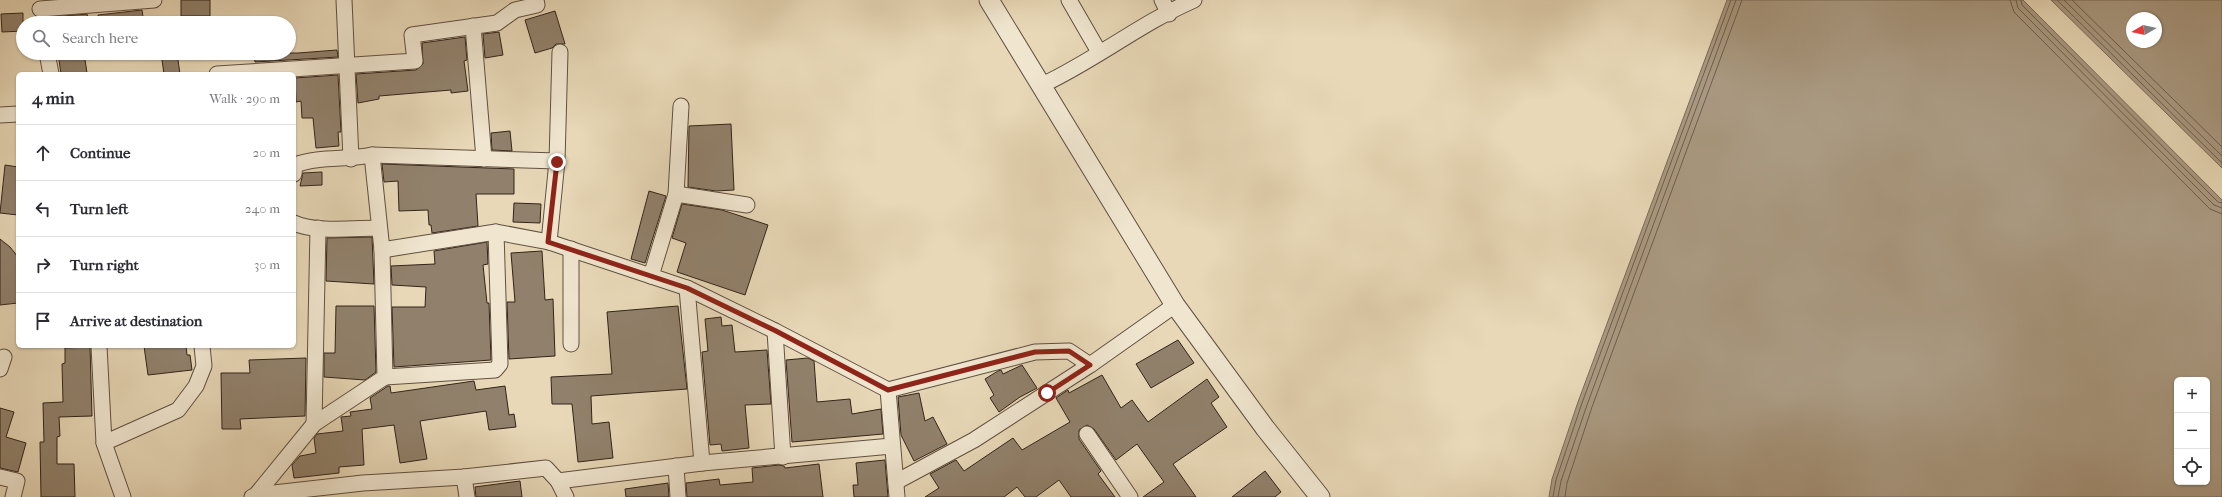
<!DOCTYPE html>
<html lang="en">
<head>
<meta charset="utf-8">
<style>
	body { margin:0; font-family:"IM FELL French Canon",serif; background:#f7f7f7; color:#2b2b33 }
	.controls { position:absolute; right:12px; bottom:12px; display:grid; overflow:hidden; border-radius:6px; box-shadow:0 1px 3px #0004 }
	.controls button { width:36px; height:36px; display:grid; place-items:center; padding:0; border:0; border-bottom:1px solid #e1e1e2; background:#fff; color:#2b2b33; font:20px sans-serif }
	.compass { position:absolute; left:2126px; top:12px; width:36px; height:36px; border-radius:50%; background:#fff; box-shadow:0 1px 3px #0004; rotate:261deg }
	.stop { position:absolute; width:12px; height:12px; margin:-9px; border:3px solid #8f2418; border-radius:50%; background:#fff }
	.stop.end { background:#8f2418; border-color:#fff; box-shadow:0 1px 4px #0008 }
	.list { margin:0; padding:0; list-style:none }
	h2 { display:flex; justify-content:space-between; align-items:center; height:52px; margin:0; padding:0 16px; font-size:17px }
	h2 small { font-size:13px; font-weight:400; color:#7c7c81 }
	.list li { display:grid; grid-template-columns:26px 1fr auto; gap:12px; align-items:center; box-sizing:border-box; height:56px; padding:0 16px; border-top:1px solid #e1e1e2 }
	.list b { display:block; font-size:15px; white-space:nowrap }
	.list em { font-size:13px; font-style:normal; color:#7c7c81 }
	.icon { flex:none; width:22px; height:22px; fill:none; stroke:currentColor; stroke-width:2; stroke-linecap:round; stroke-linejoin:round }
	.map { position:relative; flex:none; width:2222px; height:497px; overflow:hidden }
	.search { position:absolute; background:#fff; box-shadow:0 1px 3px #0004; left:16px; top:16px; width:280px; height:44px; display:flex; align-items:center; gap:10px; box-sizing:border-box; padding:0 14px; border-radius:22px; color:#7c7c81; font-size:15px }
	.panel { position:absolute; background:#fff; box-shadow:0 1px 3px #0004; left:16px; top:72px; width:280px; height:276px; border-radius:6px }
	.map>svg:first-child { display:block }
	.water { fill:#aa9a82; stroke:#7a6a58; fill-rule:evenodd }
	.lines { fill:none; stroke-linecap:round; stroke-linejoin:round }
	.shore { stroke:#6e5e4e; stroke-width:1 }
	.building { fill:#91816c; stroke:#32231a }
	.minor-casing { stroke:#605041; stroke-width:17 }
	.tertiary-casing { stroke:#605041; stroke-width:21 }
	.minor { stroke:#f0e6d0; stroke-width:15 }
	.tertiary { stroke:#f0e6d0; stroke-width:19 }
	.route { stroke:#8f2418; stroke-width:5 }
</style>
</head>
<body>
<div class="map">
<svg width="2222" height="497" viewBox="0 0 2222 497">
	<rect width="100%" height="100%" fill="#e8d8b7"/>
	<filter id="stains"><feTurbulence type="fractalNoise" baseFrequency=".005" numOctaves="4"/><feColorMatrix values="0 0 0 0 .2 0 0 0 0 .09 0 0 0 0 .02 0 0 0 .5 -.17"/></filter>
	<radialGradient id="worn" r=".72"><stop offset=".6" stop-color="#630" stop-opacity="0"/><stop offset="1" stop-color="#630" stop-opacity=".3"/></radialGradient>
	<g class="water">
		<path d="M1727 0H2023L2222 200V497H1549L1552 479 1578 402ZM2177 380H2207V482H2177Z"/>
		<path d="M2051 0H2222V168ZM2132 18H2156V42H2132Z"/>
	</g>
	<g class="lines">
		<g class="shore">
			<polyline points="2010,0 2014,12 2210,209 2222,214"/>
			<polyline points="2016,0 2018,8 2214,205 2222,208"/>
			<polyline points="2021,0 2022,5 2218,202 2222,203"/>
			<polyline points="2057,0 2222,163"/>
			<polyline points="2064,0 2222,156"/>
			<polyline points="2072,0 2222,147"/>
			<polyline points="1553,497 1556,480 1582,403 1731,0"/>
			<polyline points="1558,497 1561,481 1587,405 1736,0"/>
			<polyline points="1565,497 1567,483 1592,407 1742,0"/>
		</g>
	</g>
	<g class="building">
		<rect x="181" y="0" width="29" height="16"/>
		<polygon points="142,10 144,23 99,23 98,15"/>
		<polygon points="555,11 565,44 556,44 552,48 535,53 525,20"/>
		<polygon points="23,13 23,31 2,32 1,14"/>
		<polygon points="87,14 89,23 51,23 51,17"/>
		<polygon points="499,32 503,55 485,58 483,34"/>
		<polygon points="465,37 467,60 464,61 468,91 451,93 451,90 379,96 379,99 358,103 356,74 416,70 423,64 422,43"/>
		<polygon points="337,50 338,57 255,62 254,53 298,53"/>
		<polygon points="58,53 84,53 87,73 61,74"/>
		<polygon points="161,53 177,53 180,74 164,74"/>
		<polygon points="338,75 341,132 338,132 339,146 316,148 313,118 302,118 301,101 296,102 295,78"/>
		<polygon points="731,124 734,190 716,191 688,187 689,126"/>
		<polygon points="510,131 512,151 492,150 491,133"/>
		<polygon points="382,164 514,169 514,194 476,194 478,226 432,233 431,225 429,225 428,210 399,211 398,181 384,182"/>
		<polygon points="5,165 18,167 18,215 0,213"/>
		<polygon points="322,172 322,185 300,186 303,173"/>
		<polygon points="649,191 666,196 645,263 631,259"/>
		<polygon points="514,203 541,204 540,223 513,222"/>
		<polygon points="682,204 722,210 768,225 745,295 677,272 686,243 672,238"/>
		<polygon points="372,237 374,284 326,281 327,238"/>
		<polygon points="0,239 10,247 18,257 18,303 0,305"/>
		<polygon points="487,242 488,264 483,265 487,303 489,303 491,360 394,367 392,307 425,307 426,287 392,285 391,266 435,264 434,251"/>
		<polygon points="542,251 545,300 553,299 555,356 509,359 507,302 515,302 511,253"/>
		<polygon points="336,306 374,306 376,372 365,380 324,377 324,353 335,353"/>
		<polygon points="678,306 687,389 591,396 592,424 609,422 613,458 578,462 572,404 552,404 551,377 612,374 607,312"/>
		<polygon points="721,317 722,326 732,325 735,352 767,350 771,404 745,405 749,448 722,451 721,444 710,445 702,352 708,351 705,319"/>
		<polygon points="1178,340 1194,363 1151,388 1136,364"/>
		<polygon points="144,346 186,346 187,355 190,355 192,370 148,375"/>
		<polygon points="90,347 92,416 59,417 60,436 57,437 57,464 74,464 75,497 41,497 40,442 44,442 43,403 63,402 62,364 65,363 65,348"/>
		<polygon points="306,358 305,416 240,419 241,429 222,429 221,373 250,373 249,360"/>
		<polygon points="808,358 814,361 817,402 850,399 852,414 881,409 883,434 792,442 786,360"/>
		<polygon points="1022,365 1037,388 1020,397 999,412 990,398 994,395 985,379 998,371 1001,370 1003,374"/>
		<polygon points="1102,375 1121,408 1132,400 1148,422 1207,379 1219,397 1211,403 1227,427 1173,464 1196,497 1143,497 1164,482 1137,444 1116,460 1094,429 1087,425 1079,430 1079,439 1101,471 1098,474 1115,497 1071,497 1059,480 1036,497 1025,497 1017,487 1004,497 925,497 939,488 930,474 956,460 964,471 1013,438 1022,450 1070,422 1056,398 1068,390 1069,393"/>
		<polygon points="474,381 476,390 505,386 509,415 514,414 516,427 489,430 486,411 420,421 427,459 400,463 394,425 362,429 364,465 339,467 339,473 294,478 292,465 300,456 316,453 314,438 317,434 343,431 341,417 351,416 350,412 372,409 370,398 388,386 390,386 391,393"/>
		<polygon points="919,393 925,421 933,417 947,444 914,461 901,435 898,397"/>
		<polygon points="0,408 14,412 6,437 26,443 18,472 0,468"/>
		<polygon points="885,460 888,497 854,497 853,485 858,485 856,463"/>
		<polygon points="819,464 823,497 687,497 686,483 719,479 720,485 753,482 752,468 779,465 784,466 785,468"/>
		<polygon points="1265,471 1281,492 1275,497 1232,497"/>
		<polygon points="520,481 522,497 476,497 475,487"/>
		<polygon points="668,483 669,497 626,497 625,489"/>
	</g>
	<g class="lines">
		<defs>
			<g id="minor">
				<polyline points="344,0 351,159"/>
				<polyline points="1069,0 1099,52"/>
				<polyline points="1162,0 1169,14"/>
				<polyline points="40,9 154,0"/>
				<polyline points="473,26 484,159"/>
				<polyline points="47,53 51,74"/>
				<polyline points="217,74 415,61 412,35 497,23 515,10 537,5 536,0"/>
				<path d="M1042 85C1094 61 1141 23 1194 0"/>
				<polyline points="0,115 18,114"/>
				<polyline points="557,161 560,52"/>
				<path d="M294 174 295 165C319 156 346 160 372 155L557 161 549 242"/>
				<polyline points="676,194 747,205"/>
				<path d="M294 223C315 233 356 228 379 228"/>
				<polyline points="571,249 571,344"/>
				<polyline points="382,250 496,232 549,242 687,288 775,331 888,390 897,497"/>
				<polyline points="651,276 676,194 681,106"/>
				<polyline points="687,288 702,463"/>
				<polyline points="775,331 783,457"/>
				<polyline points="99,346 104,443 123,497"/>
				<polyline points="0,369 4,357"/>
				<polyline points="385,377 495,370 500,364 496,232"/>
				<polyline points="888,390 1035,352 1069,351 1090,365"/>
				<polyline points="314,424 318,228"/>
				<polyline points="1087,434 1130,497"/>
				<polyline points="104,443 178,410 196,386 204,366 202,346"/>
				<polyline points="676,466 678,497"/>
				<polyline points="0,477 17,481 13,497"/>
				<polyline points="464,477 467,497"/>
				<polyline points="558,481 566,497"/>
				<polyline points="896,482 974,440 1090,365 1175,305"/>
				<polyline points="256,495 363,483 464,477 546,468 558,481 702,463 892,446"/>
				<polyline points="252,497 256,495 314,424 385,377 382,250 372,155"/>
			</g>
			<polyline id="tertiary" points="989,0 1175,305 1265,428 1320,497"/>
		</defs>
		<use href="#minor" class="minor-casing"/>
		<use href="#tertiary" class="tertiary-casing"/>
		<use href="#minor" class="minor"/>
		<use href="#tertiary" class="tertiary"/>
	</g>
	<g class="lines">
		<polyline class="route" points="557,162 548,242 687,288 776,331 888,390 1035,352 1069,351 1090,365 1047,393"/>
	</g>
	<rect width="100%" height="100%" filter="url(#stains)"/>
	<rect width="100%" height="100%" fill="url(#worn)"/>
</svg>
<div class="controls">
<button>+</button>
<button>−</button>
<button><svg class="icon" aria-label="locate" viewBox="0 0 24 24"><circle cx="12" cy="12" r="6"/><path d="M12 2v4M12 18v4M2 12h4M18 12h4"/></svg></button>
</div>
<svg class="compass" viewBox="-18 -18 36 36"><path d="M0-13l5 13h-10z" fill="#e53935"/><path d="M0 13l5-13h-10z" fill="#7c7c81"/></svg>
<div class="stop" style="left:1047px;top:393px"></div>
<div class="stop end" style="left:557px;top:162px"></div>
<div class="search"><svg class="icon" aria-label="search" viewBox="0 0 24 24"><circle cx="10" cy="10" r="6"/><path d="M15 15l6 6"/></svg>Search here</div>
<section class="panel">
<h2>4 min<small>Walk · 290 m</small></h2>
<ul class="list">
<li><svg class="icon" aria-label="ahead" viewBox="0 0 24 24"><path d="M12 20V5M6 11l6-6 6 6"/></svg><div><b>Continue</b></div><em>20 m</em></li>
<li><svg class="icon" aria-label="left" viewBox="0 0 24 24"><path d="M17 20v-9H6M10 6l-5 5 5 5"/></svg><div><b>Turn left</b></div><em>240 m</em></li>
<li><svg class="icon" aria-label="right" viewBox="0 0 24 24"><path d="M7 20v-9h11M14 6l5 5-5 5"/></svg><div><b>Turn right</b></div><em>30 m</em></li>
<li><svg class="icon" aria-label="arrive" viewBox="0 0 24 24"><path d="M6 21V4h12l-3 4 3 4H6"/></svg><div><b>Arrive at destination</b></div></li>
</ul>
</section>
</div>
</body>
</html>
